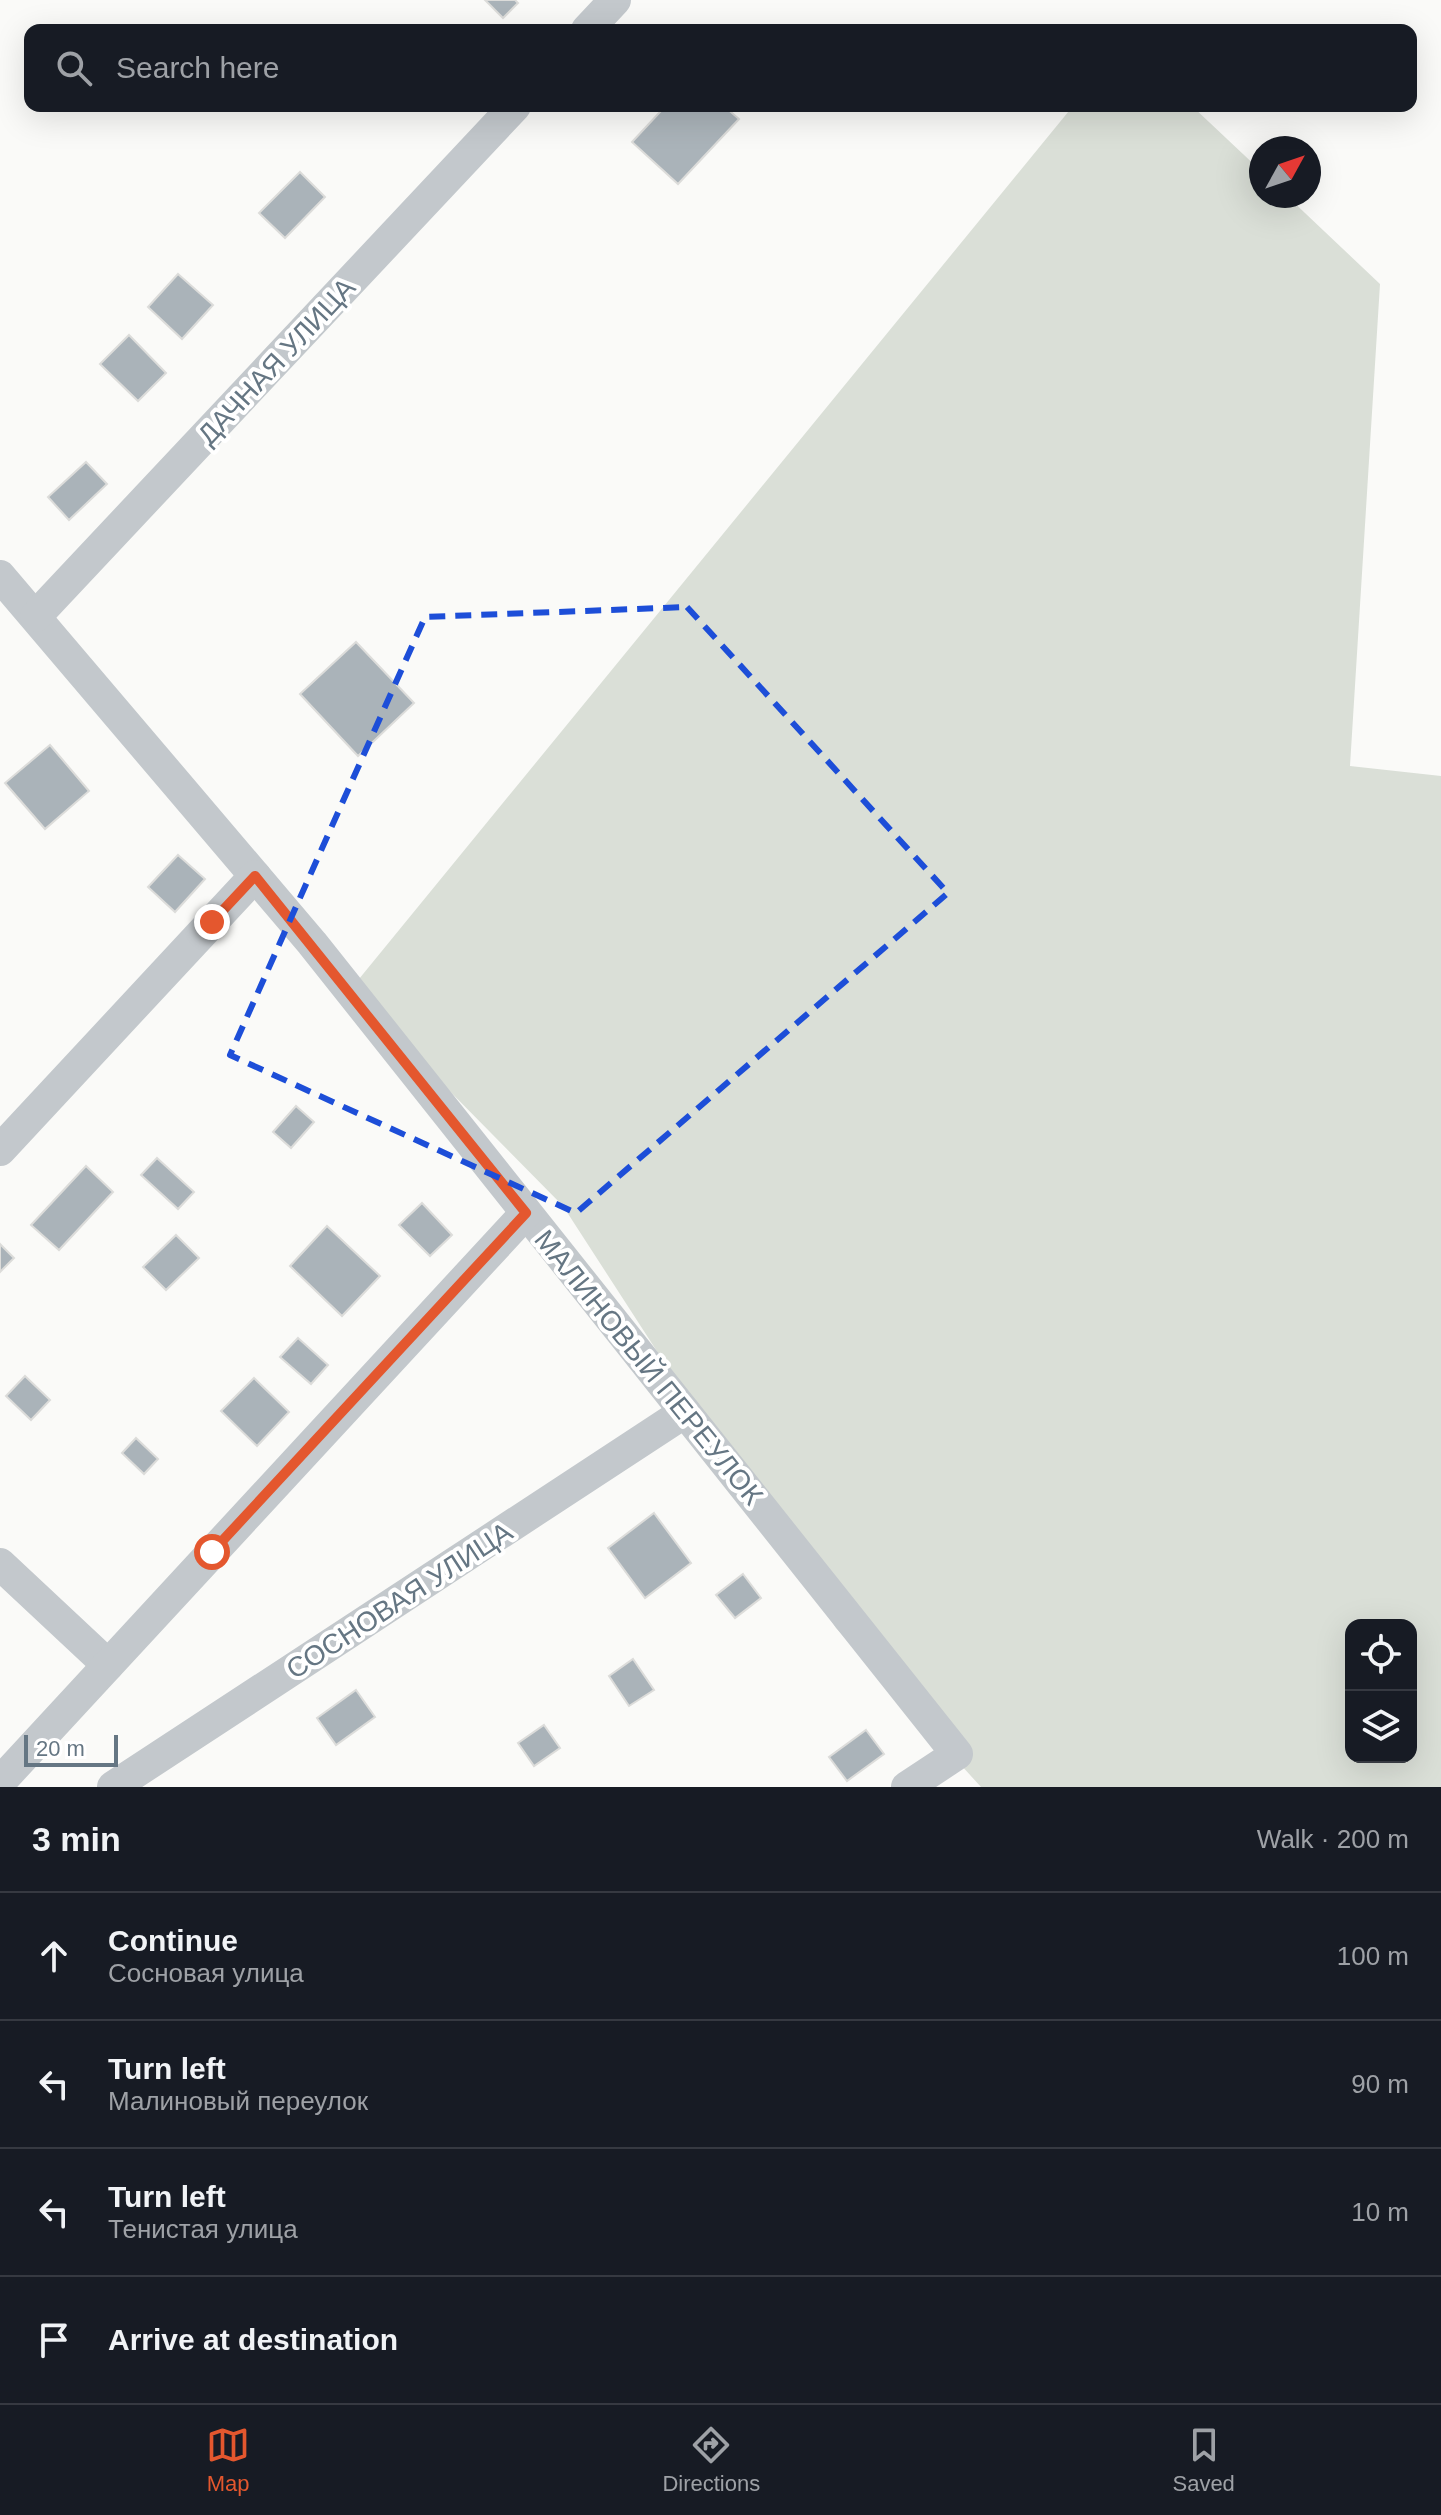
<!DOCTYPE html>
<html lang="en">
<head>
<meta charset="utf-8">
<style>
	body { margin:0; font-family:Helvetica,sans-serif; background:#20242c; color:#f1f3f6 }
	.controls { position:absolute; right:24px; bottom:24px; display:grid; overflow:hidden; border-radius:16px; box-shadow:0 8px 32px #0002 }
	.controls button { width:72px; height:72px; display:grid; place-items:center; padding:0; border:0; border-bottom:2px solid #363941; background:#171b24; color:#f1f3f6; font:40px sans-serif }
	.compass { position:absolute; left:1249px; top:136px; width:72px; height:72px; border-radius:50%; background:#171b24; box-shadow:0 8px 32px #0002; rotate:50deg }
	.scale { position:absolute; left:24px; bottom:20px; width:94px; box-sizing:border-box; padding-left:8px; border:4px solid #657683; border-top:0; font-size:22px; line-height:28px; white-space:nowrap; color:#657683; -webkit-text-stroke:6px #fff; paint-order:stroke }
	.stop { position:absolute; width:24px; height:24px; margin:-18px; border:6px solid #e4572e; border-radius:50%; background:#fff }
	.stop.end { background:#e4572e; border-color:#fff; box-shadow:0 2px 8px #0008 }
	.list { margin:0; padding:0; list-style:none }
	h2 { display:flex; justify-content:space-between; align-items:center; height:104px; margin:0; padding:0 32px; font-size:34px }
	h2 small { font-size:26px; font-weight:400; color:#9ea1a6 }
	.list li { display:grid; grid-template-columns:52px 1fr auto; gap:24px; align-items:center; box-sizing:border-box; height:128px; padding:0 32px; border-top:2px solid #363941 }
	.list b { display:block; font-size:30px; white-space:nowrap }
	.list p { margin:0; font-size:26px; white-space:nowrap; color:#9ea1a6 }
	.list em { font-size:26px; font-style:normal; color:#9ea1a6 }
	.icon { flex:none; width:44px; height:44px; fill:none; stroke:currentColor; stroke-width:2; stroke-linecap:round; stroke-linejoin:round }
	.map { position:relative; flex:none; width:1441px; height:1787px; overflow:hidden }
	.search { position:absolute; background:#171b24; box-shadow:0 8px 32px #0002; left:24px; right:24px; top:24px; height:88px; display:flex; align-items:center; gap:20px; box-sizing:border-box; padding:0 28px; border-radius:16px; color:#9ea1a6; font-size:30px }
	.sheet { height:616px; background:#171b24 }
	nav { display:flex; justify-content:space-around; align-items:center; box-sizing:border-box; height:112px; border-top:2px solid #363941; background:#171b24; font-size:22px; color:#9ea1a6 }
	nav a { display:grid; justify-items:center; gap:4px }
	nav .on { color:#e4572e }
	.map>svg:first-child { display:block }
	.green { fill:#dadfd7; fill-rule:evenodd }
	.building { fill:#aab3b9; stroke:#dcdcda; stroke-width:2 }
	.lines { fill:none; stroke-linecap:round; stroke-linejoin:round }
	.minor { stroke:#c3c8cc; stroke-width:32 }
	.route { stroke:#e4572e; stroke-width:10 }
	.marked { fill:none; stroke:#1d4ed8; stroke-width:6; stroke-dasharray:16 10; stroke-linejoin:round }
	.labels { text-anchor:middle; stroke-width:8; stroke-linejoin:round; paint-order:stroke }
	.street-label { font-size:28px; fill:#657683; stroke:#fff }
</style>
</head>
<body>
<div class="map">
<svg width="1441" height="1787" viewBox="0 0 1441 1787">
	<rect width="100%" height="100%" fill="#fafaf8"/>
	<path class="green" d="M1073 106H1192L1261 171V196H1287L1380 284 1350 766 1441 776V1787H981L836 1628 563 1206 350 990ZM1351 1625H1411V1757H1351Z"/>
	<g class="building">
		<polygon points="485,0 515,0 518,3 503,18"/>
		<polygon points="654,106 724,106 739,119 678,184 632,142 660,112"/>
		<polygon points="300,172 325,197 285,238 259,213"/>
		<polygon points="178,274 213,305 182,339 148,307"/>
		<polygon points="129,335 166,373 138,401 100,364"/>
		<polygon points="86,462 107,484 69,520 48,497"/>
		<polygon points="356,642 414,703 358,756 300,694"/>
		<polygon points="50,745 89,791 45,829 5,783"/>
		<polygon points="178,855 205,879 175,912 148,887"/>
		<polygon points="296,1106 314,1122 291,1148 273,1132"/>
		<polygon points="157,1158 194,1192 178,1209 141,1175"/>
		<polygon points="86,1166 113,1192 59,1250 31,1225"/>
		<polygon points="422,1203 452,1235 430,1256 399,1225"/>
		<polygon points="327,1226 380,1276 342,1316 290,1266"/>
		<polygon points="176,1235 199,1258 166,1290 143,1267"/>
		<polygon points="0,1244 14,1258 0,1272"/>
		<polygon points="298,1338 328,1365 311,1384 280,1357"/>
		<polygon points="25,1376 50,1400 31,1420 6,1396"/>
		<polygon points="254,1378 289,1412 257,1446 221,1411"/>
		<polygon points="136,1438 158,1459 144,1474 122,1453"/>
		<polygon points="654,1513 691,1563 645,1598 608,1548"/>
		<polygon points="743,1574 761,1598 735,1618 716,1595"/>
		<polygon points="633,1659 654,1690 629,1706 609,1676"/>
		<polygon points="356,1690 375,1717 336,1745 317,1718"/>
		<polygon points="544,1725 560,1748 534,1766 518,1743"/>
		<polygon points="866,1730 884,1754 847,1781 829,1757"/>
	</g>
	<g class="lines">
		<g class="minor">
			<polyline points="587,30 615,0"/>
			<polyline points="0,576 312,943 957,1754 907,1787"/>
			<polyline points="36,616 515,106"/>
			<polyline points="0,1150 255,876"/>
			<polyline points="0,1564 108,1665"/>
			<polyline points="0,1782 526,1213"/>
			<polyline points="113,1787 685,1412"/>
		</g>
	</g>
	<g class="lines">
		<polyline class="route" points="212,1552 526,1213 255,876 212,922"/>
	</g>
	<path class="marked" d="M687 607 948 893 576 1213 230 1055 425 617Z"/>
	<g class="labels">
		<g class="street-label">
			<text transform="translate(276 361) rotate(-47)" y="10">ДАЧНАЯ УЛИЦА</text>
			<text transform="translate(649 1367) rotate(51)" y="10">МАЛИНОВЫЙ ПЕРЕУЛОК</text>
			<text transform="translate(399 1600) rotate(-33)" y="10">СОСНОВАЯ УЛИЦА</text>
		</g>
	</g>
</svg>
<div class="controls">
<button><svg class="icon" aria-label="locate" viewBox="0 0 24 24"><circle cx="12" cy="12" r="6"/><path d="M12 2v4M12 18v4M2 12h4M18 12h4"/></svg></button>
<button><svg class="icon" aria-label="layers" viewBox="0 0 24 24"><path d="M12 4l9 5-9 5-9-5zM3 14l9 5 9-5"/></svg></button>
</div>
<svg class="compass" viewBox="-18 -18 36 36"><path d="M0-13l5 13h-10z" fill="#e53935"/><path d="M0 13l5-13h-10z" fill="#9ea1a6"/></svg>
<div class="scale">20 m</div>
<div class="stop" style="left:212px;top:1552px"></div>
<div class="stop end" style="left:212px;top:922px"></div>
<div class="search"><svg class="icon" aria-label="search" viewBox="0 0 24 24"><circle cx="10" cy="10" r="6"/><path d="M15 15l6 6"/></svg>Search here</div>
</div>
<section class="sheet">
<h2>3 min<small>Walk · 200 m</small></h2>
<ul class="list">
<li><svg class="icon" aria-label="ahead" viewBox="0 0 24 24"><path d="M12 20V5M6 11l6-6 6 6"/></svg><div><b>Continue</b><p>Сосновая улица</p></div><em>100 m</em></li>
<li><svg class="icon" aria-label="left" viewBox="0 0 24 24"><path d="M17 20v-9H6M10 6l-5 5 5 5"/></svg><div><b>Turn left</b><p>Малиновый переулок</p></div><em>90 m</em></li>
<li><svg class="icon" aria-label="left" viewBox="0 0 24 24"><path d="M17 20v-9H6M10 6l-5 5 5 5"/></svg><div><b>Turn left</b><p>Тенистая улица</p></div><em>10 m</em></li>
<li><svg class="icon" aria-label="arrive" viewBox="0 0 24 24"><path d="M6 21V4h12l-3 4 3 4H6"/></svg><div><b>Arrive at destination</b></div></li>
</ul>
</section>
<nav>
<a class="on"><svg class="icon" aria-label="map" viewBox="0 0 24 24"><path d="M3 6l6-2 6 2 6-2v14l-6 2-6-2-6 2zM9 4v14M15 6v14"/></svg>Map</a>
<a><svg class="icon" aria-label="directions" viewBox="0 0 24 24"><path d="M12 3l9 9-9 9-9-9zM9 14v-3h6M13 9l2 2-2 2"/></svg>Directions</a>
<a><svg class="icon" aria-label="saved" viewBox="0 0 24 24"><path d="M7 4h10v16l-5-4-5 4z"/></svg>Saved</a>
</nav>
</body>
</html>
